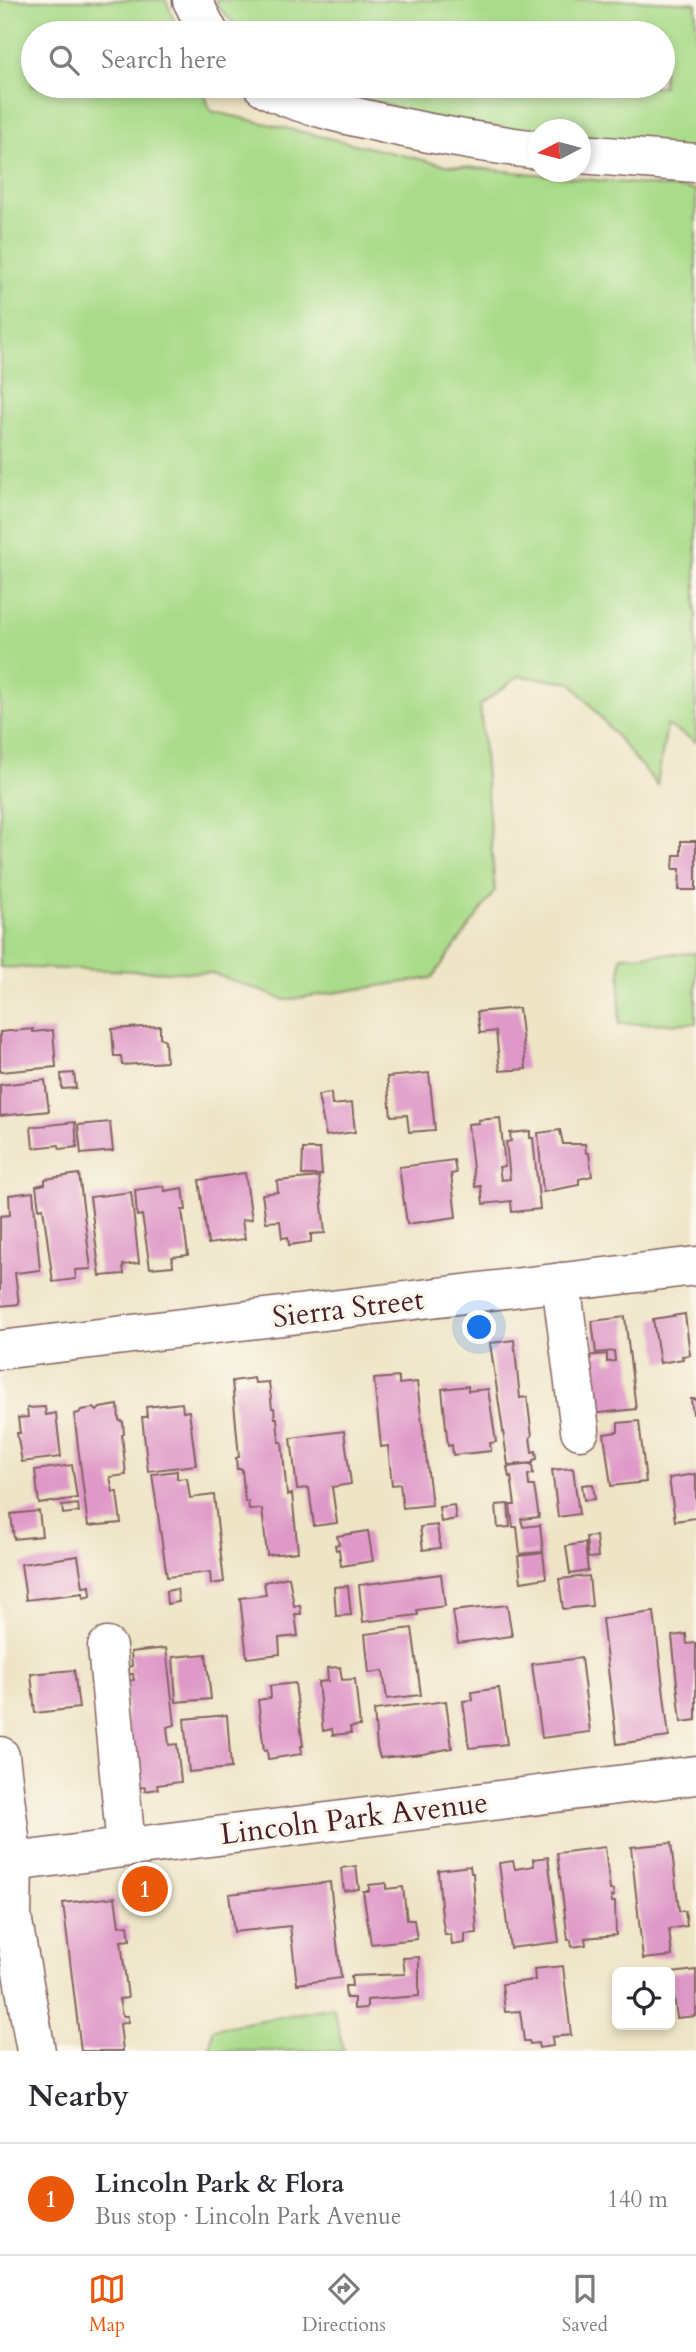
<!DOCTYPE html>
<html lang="en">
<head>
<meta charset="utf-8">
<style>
	body { margin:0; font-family:Cardo,serif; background:#f7f7f7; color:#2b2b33 }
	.controls { position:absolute; right:21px; bottom:21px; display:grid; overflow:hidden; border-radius:10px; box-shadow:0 4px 10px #0003 }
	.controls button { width:63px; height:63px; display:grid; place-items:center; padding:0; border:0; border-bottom:2px solid #e1e1e2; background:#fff; color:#2b2b33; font:35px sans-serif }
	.compass { position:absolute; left:528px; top:119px; width:63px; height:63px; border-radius:50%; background:#fff; box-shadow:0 4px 10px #0003; rotate:264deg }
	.you { position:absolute; left:480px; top:1328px; width:24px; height:24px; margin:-18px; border:5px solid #fff; border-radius:50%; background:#1a73e8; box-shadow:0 0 0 10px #1a73e833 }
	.badge { display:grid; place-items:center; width:46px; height:46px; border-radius:50%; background:#ea580c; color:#fff; font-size:23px; font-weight:700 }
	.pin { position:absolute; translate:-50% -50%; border:4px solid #fff; box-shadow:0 2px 7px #0006 }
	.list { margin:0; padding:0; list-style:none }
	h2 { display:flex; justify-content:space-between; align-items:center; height:91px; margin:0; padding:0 28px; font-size:30px }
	h2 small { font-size:23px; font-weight:400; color:#7c7c81 }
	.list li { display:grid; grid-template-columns:46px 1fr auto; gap:21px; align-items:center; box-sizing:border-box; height:112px; padding:0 28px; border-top:2px solid #e1e1e2 }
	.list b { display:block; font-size:26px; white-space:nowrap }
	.list p { margin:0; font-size:23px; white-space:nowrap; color:#7c7c81 }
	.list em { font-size:23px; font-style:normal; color:#7c7c81 }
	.icon { flex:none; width:38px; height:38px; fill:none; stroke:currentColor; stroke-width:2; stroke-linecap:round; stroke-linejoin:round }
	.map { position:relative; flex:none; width:696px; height:2051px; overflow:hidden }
	.search { position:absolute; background:#fff; box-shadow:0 4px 10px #0003; left:21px; right:21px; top:21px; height:77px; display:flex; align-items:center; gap:18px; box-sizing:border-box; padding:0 24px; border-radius:38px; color:#7c7c81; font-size:26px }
	.sheet { height:203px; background:#fff }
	nav { display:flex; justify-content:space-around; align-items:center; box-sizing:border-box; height:98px; border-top:2px solid #e1e1e2; background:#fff; font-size:19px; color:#7c7c81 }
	nav a { display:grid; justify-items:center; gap:4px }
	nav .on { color:#ea580c }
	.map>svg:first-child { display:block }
	.green { fill:#aadb8a; stroke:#7a7d5a; stroke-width:2 }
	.building { fill:#df99c8 }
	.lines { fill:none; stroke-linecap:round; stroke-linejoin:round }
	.minor-casing { stroke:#836461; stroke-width:41 }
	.minor { stroke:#fff; stroke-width:38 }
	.labels { text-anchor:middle; stroke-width:7; stroke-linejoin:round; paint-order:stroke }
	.street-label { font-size:30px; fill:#4a1f2b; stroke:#fbf7ec }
</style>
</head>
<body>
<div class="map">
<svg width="696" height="2051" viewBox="0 0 696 2051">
	<rect width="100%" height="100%" fill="#fbf7ec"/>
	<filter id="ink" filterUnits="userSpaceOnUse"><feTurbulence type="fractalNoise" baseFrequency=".0143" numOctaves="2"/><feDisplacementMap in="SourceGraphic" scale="14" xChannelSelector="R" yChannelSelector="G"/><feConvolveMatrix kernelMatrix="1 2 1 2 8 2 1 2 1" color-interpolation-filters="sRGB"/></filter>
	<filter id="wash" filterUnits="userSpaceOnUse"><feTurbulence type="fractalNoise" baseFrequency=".00686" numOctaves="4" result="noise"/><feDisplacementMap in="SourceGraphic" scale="28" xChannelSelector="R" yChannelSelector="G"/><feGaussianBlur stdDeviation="1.57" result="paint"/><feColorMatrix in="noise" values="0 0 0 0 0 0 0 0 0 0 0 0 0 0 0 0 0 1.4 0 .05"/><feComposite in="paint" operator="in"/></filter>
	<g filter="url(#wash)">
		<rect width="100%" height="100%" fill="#eee4c6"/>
		<g class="green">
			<polygon points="0,0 166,0 179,33 33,33 33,86 201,86 211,111 445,165 696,190 696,742 667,725 657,785 572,683 519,676 480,705 495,891 432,978 285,1000 212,973 0,967"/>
			<polygon points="215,0 636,0 696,3 696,153 581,139 580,130 538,130 538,133 422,116 326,86 663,86 663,33 243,33 219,8"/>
			<polygon points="696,953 696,1023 619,1024 621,956"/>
			<polygon points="333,2007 344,2051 210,2051 213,2029"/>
		</g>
		<g id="blocks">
			<g class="building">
				<polygon points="681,841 696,841 696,890 679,890 680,869 673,869 674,855 681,855"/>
				<polygon points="519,1008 526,1069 500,1071 496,1031 480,1033 477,1012"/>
				<polygon points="160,1026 160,1037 165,1040 166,1062 122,1065 121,1056 114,1056 112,1029"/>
				<polygon points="33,1029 33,1032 53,1030 56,1067 0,1072 0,1032"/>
				<polygon points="74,1073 76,1088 62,1089 61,1074"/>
				<polygon points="429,1073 435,1130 409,1132 407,1115 391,1116 387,1077"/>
				<polygon points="45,1080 49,1111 0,1116 0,1085"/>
				<polygon points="331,1093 332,1105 352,1103 355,1132 326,1136 318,1095"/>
				<polygon points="500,1118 505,1166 499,1167 501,1180 510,1179 506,1142 511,1141 510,1133 530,1131 530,1138 533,1138 540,1209 512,1212 511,1201 483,1204 481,1186 475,1187 468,1124 479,1123 478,1120"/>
				<polygon points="75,1122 77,1147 60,1149 59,1145 33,1148 31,1127"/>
				<polygon points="110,1122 113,1151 81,1154 78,1125"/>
				<polygon points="560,1130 563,1144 585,1144 586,1153 589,1153 592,1176 579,1179 579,1185 543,1192 538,1133"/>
				<polygon points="303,1149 320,1149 322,1175 302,1175"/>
				<polygon points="454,1160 456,1173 451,1174 456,1217 407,1224 399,1167"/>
				<polygon points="245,1173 252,1219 242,1220 245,1239 208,1244 199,1180"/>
				<polygon points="79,1174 91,1269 75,1270 76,1279 53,1282 43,1208 39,1209 36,1186 45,1184 45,1179"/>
				<polygon points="319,1177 325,1233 311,1234 311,1242 289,1245 288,1237 282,1238 280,1221 266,1222 262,1194 278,1192 277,1181"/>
				<polygon points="164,1186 165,1191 183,1188 186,1210 182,1210 188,1255 172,1257 173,1266 150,1268 142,1215 137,1216 135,1190"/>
				<polygon points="33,1192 40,1270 15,1273 19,1304 0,1306 0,1216 10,1215 9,1195"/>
				<polygon points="131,1192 139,1263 123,1265 124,1274 100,1276 90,1197"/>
				<polygon points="685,1314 690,1355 682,1356 683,1359 660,1363 653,1319"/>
				<polygon points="625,1317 636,1409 582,1415 574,1357 607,1354 607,1362 615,1361 614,1351 596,1353 592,1321"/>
				<polygon points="514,1340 520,1398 527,1397 532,1436 530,1437 532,1452 536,1451 537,1459 533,1460 533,1463 508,1465 490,1343"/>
				<polygon points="399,1377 399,1384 417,1382 432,1505 403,1508 400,1484 392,1485 388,1446 381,1447 374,1379"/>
				<polygon points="254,1378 255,1383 269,1382 272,1408 274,1408 275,1418 277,1418 279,1442 282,1442 287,1495 292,1494 298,1552 267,1555 262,1509 249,1510 248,1501 245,1502 242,1469 237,1469 236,1458 239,1457 232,1381"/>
				<polygon points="468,1386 468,1391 488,1389 496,1442 490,1443 491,1451 453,1455 452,1445 448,1446 442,1389"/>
				<polygon points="691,1399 696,1399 696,1414 693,1414"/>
				<polygon points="182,1403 183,1412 189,1411 196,1465 148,1471 142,1417 147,1417 146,1407"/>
				<polygon points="118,1405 119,1420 123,1422 124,1434 122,1435 126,1475 110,1477 113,1492 117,1492 121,1523 88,1526 74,1414 79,1413 81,1410 94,1408 97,1411 100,1408"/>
				<polygon points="45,1407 46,1415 56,1413 61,1457 22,1462 17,1433 20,1433 18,1418 28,1417 27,1408"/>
				<polygon points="639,1421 646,1482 611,1486 604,1434 618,1432 618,1423"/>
				<polygon points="344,1431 351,1484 332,1487 337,1523 314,1526 309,1488 297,1489 291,1438"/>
				<polygon points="532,1464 533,1474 528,1475 529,1486 534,1486 539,1517 521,1519 523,1527 540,1525 543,1552 520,1554 517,1527 513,1527 510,1505 515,1505 511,1476 509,1477 507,1467"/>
				<polygon points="72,1465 77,1498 39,1504 35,1470"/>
				<polygon points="573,1468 579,1514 558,1517 552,1470"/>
				<polygon points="177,1471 177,1479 187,1478 190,1498 214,1495 224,1582 211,1584 210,1572 167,1577 152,1474"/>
				<polygon points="696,1474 696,1518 675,1521 669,1478"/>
				<polygon points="593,1484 595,1499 584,1500 582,1485"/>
				<polygon points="78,1504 79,1512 63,1514 62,1506"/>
				<polygon points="508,1504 510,1527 498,1528 496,1505"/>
				<polygon points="454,1505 456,1519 441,1522 439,1507"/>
				<polygon points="39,1511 42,1536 14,1539 11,1514"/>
				<polygon points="437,1525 440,1548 423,1550 420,1527"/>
				<polygon points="368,1531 373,1561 341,1566 339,1549 336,1550 335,1545 339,1544 337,1536"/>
				<polygon points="596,1536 598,1557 588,1558 586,1537"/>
				<polygon points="585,1543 588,1571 570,1574 566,1546"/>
				<polygon points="543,1553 546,1578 521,1582 518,1556"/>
				<polygon points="78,1556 83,1587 90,1586 91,1596 83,1598 83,1593 26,1600 21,1564"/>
				<polygon points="441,1574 445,1606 417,1610 418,1615 363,1622 359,1585"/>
				<polygon points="589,1576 592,1606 563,1609 559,1579"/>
				<polygon points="289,1577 294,1606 300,1605 301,1614 295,1614 298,1636 279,1638 280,1654 247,1658 240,1598 266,1595 264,1582"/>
				<polygon points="348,1586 351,1615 336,1616 334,1587"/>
				<polygon points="177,1589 179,1602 167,1604 166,1591"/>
				<polygon points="507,1605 512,1636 458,1643 453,1611"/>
				<polygon points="654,1612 669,1737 617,1744 602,1619"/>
				<polygon points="412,1628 421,1695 387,1699 383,1671 369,1673 365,1634"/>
				<polygon points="686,1634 687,1644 696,1643 696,1720 681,1722 672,1636"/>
				<polygon points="166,1648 175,1725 167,1727 169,1745 177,1744 181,1782 157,1785 158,1789 145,1791 145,1787 128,1789 126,1681 134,1680 133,1674 129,1674 128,1667 132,1666 131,1652"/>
				<polygon points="206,1654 211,1699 176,1702 173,1657"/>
				<polygon points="581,1658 590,1732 542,1738 532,1664"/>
				<polygon points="340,1667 342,1680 355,1679 360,1726 350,1727 351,1733 333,1735 332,1729 323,1731 318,1682 328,1681 327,1668"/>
				<polygon points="74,1670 79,1708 35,1713 31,1674"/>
				<polygon points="295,1683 303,1746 301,1746 302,1754 268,1759 267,1750 264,1751 258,1700 271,1698 270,1686"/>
				<polygon points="499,1688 507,1744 469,1748 463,1701 473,1700 472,1692"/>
				<polygon points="446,1701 452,1748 423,1754 380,1758 377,1747 374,1710"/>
				<polygon points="227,1715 231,1768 189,1772 184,1719"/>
				<polygon points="671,1843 679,1911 685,1911 687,1926 669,1929 672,1956 643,1959 631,1847"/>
				<polygon points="605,1847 610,1890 613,1890 614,1896 611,1896 612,1902 615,1902 616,1935 585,1938 586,1945 572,1947 571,1940 568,1940 557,1853"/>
				<polygon points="548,1857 559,1942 510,1948 499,1863 513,1861 515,1869 534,1866 533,1859"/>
				<polygon points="356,1866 359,1889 344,1891 341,1868"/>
				<polygon points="470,1866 471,1873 473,1873 477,1933 465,1934 465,1943 452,1945 451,1935 445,1935 442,1917 438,1870"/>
				<polygon points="330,1882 341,1978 297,1984 290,1926 234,1932 229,1894"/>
				<polygon points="386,1883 386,1889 403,1887 407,1920 414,1920 417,1939 371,1944 363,1891 369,1891 369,1885"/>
				<polygon points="115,1897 119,1926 128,1925 130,1940 121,1941 128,1998 119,1999 122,2016 128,2016 128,2022 120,2024 123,2051 81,2051 63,1903"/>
				<polygon points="419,1957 419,1996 367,2000 367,2008 354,2009 354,1998 346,1998 345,1986 352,1986 351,1976 405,1974 403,1958"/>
				<polygon points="563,1966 571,2035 552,2037 553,2046 539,2048 538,2043 530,2044 529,2041 524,2041 520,2011 505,2012 502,1984 535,1980 534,1969"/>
				<polygon points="696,1970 696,2016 677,2018 671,1973"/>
			</g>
		</g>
	</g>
	<g filter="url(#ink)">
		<use href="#blocks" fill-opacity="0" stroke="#836461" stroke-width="2"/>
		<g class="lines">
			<defs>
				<g id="minor">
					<polyline points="192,0 209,33"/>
					<path d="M263 86C288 101 315 106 343 114 407 130 473 142 538 150"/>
					<polyline points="580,154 696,163"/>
					<polyline points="561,1282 580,1430"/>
					<polyline points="0,1350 696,1266"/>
					<polyline points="107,1647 126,1847"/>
					<polyline points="0,1756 13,1862 12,1916 36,2051"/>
					<polyline points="13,1862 696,1775"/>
				</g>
			</defs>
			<use href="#minor" class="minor-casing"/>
			<use href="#minor" class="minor"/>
		</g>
	</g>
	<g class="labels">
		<g class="street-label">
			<text transform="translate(348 1308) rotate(-7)" y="10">Sierra Street</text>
			<text transform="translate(354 1818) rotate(-7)" y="10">Lincoln Park Avenue</text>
		</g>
	</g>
</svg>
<div class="controls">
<button><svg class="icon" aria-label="locate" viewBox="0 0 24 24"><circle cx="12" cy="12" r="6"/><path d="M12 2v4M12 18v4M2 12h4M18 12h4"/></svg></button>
</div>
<svg class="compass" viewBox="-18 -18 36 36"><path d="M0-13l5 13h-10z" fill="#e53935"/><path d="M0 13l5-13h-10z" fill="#7c7c81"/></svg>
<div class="you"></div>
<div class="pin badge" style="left:145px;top:1889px">1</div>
<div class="search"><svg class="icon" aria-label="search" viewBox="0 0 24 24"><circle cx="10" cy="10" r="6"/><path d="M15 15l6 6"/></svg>Search here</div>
</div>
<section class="sheet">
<h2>Nearby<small></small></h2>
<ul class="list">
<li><span class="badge">1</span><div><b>Lincoln Park &amp; Flora</b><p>Bus stop · Lincoln Park Avenue</p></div><em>140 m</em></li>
</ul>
</section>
<nav>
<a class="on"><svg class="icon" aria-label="map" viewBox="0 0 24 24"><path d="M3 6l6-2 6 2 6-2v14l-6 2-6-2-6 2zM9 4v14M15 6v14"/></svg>Map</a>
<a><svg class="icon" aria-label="directions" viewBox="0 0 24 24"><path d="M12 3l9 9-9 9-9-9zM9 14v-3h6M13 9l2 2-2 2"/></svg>Directions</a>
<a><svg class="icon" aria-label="saved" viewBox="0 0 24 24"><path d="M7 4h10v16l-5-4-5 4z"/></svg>Saved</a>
</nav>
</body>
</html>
